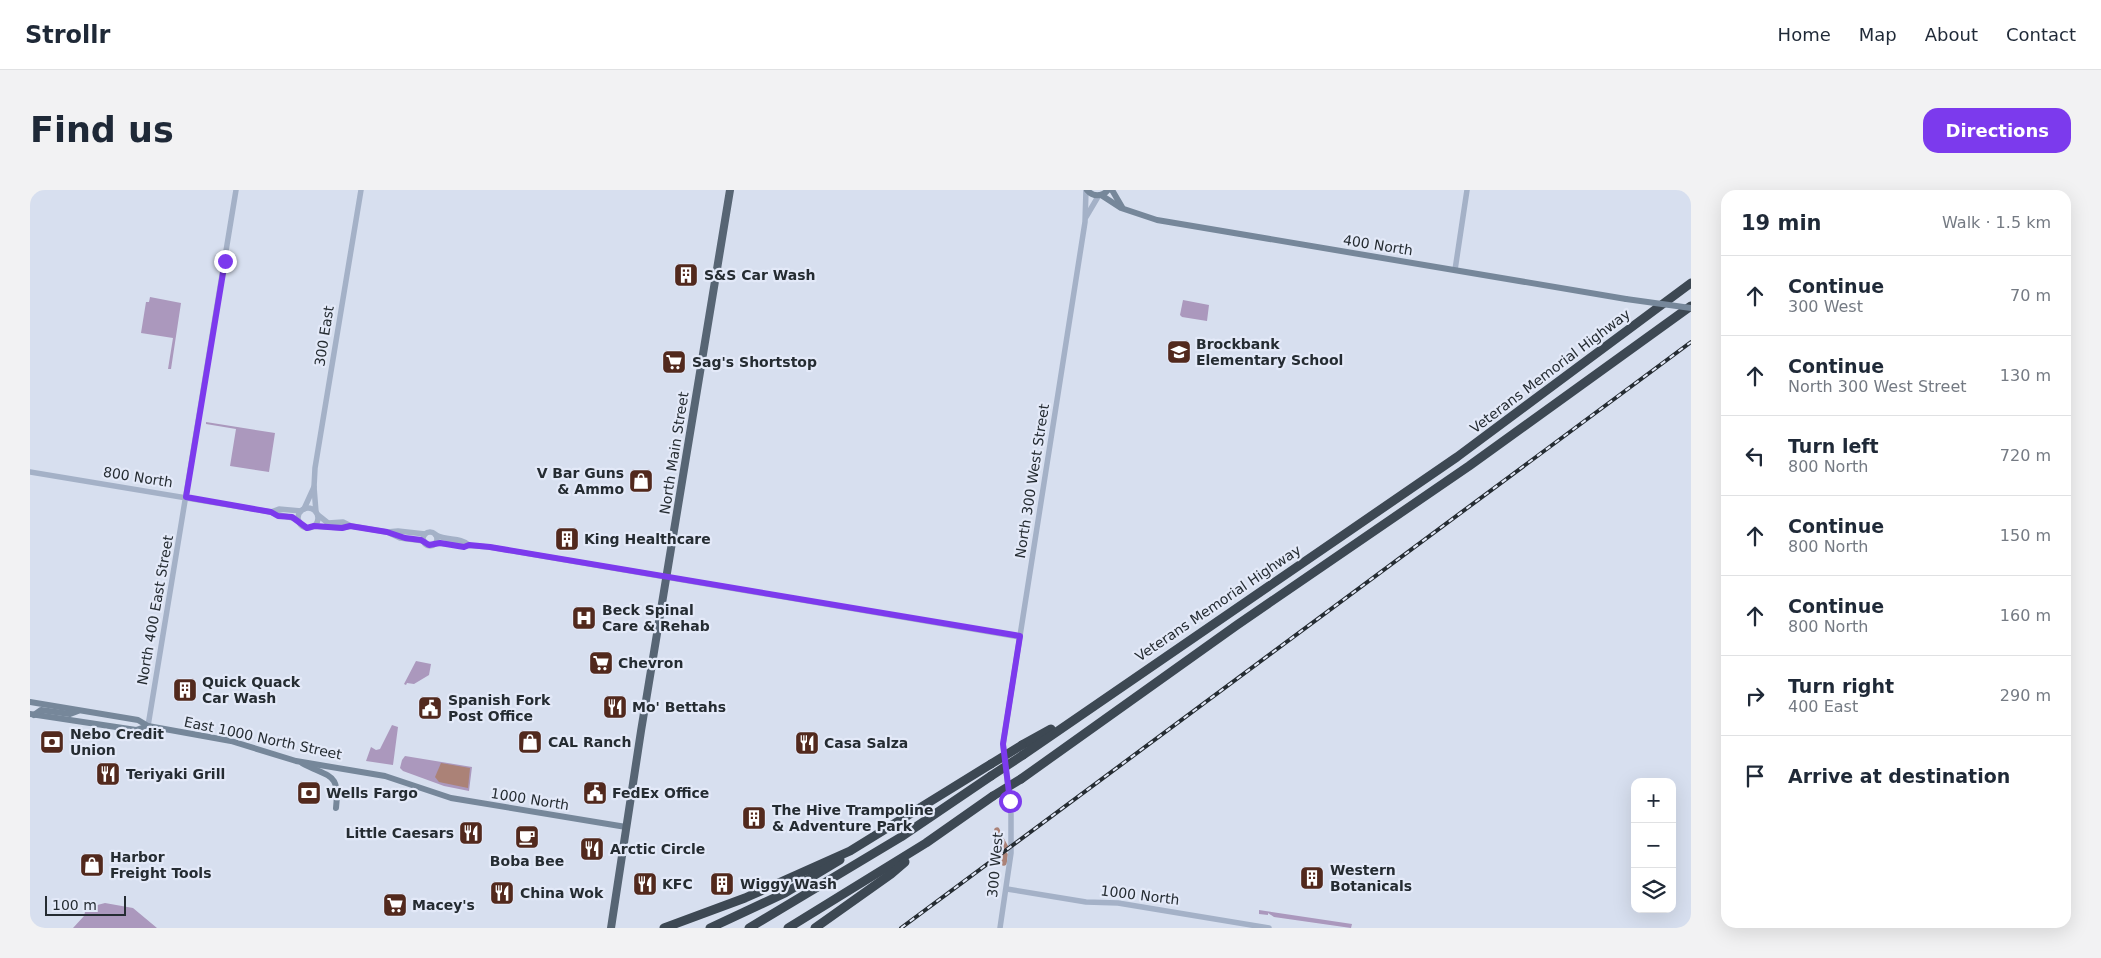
<!DOCTYPE html>
<html lang="en">
<head>
<meta charset="utf-8">
<style>
	body { margin:0; font-family:"DejaVu Sans",sans-serif; background:#f2f2f3; color:#1f2937 }
	.controls { position:absolute; right:15px; bottom:15px; display:grid; overflow:hidden; border-radius:10px; box-shadow:0 5px 20px #0002 }
	.controls button { width:45px; height:45px; display:grid; place-items:center; padding:0; border:0; border-bottom:1px solid #e0e1e3; background:#fff; color:#1f2937; font:25px sans-serif }
	.scale { position:absolute; left:15px; bottom:12px; width:81px; box-sizing:border-box; padding-left:5px; border:2px solid #252c32; border-top:0; font-size:14px; line-height:18px; white-space:nowrap; color:#252c32; -webkit-text-stroke:4px #e3e9f8; paint-order:stroke }
	.stop { position:absolute; width:15px; height:15px; margin:-11px; border:4px solid #7c3aed; border-radius:50%; background:#fff }
	.stop.end { background:#7c3aed; border-color:#fff; box-shadow:0 1px 5px #0008 }
	.list { margin:0; padding:0; list-style:none }
	h2 { display:flex; justify-content:space-between; align-items:center; height:65px; margin:0; padding:0 20px; font-size:21px }
	h2 small { font-size:16px; font-weight:400; color:#747a83 }
	.list li { display:grid; grid-template-columns:32px 1fr auto; gap:15px; align-items:center; box-sizing:border-box; height:80px; padding:0 20px; border-top:1px solid #e0e1e3 }
	.list b { display:block; font-size:19px; white-space:nowrap }
	.list p { margin:0; font-size:16px; white-space:nowrap; color:#747a83 }
	.list em { font-size:16px; font-style:normal; color:#747a83 }
	.icon { flex:none; width:28px; height:28px; fill:none; stroke:currentColor; stroke-width:2; stroke-linecap:round; stroke-linejoin:round }
	.map { position:relative; flex:none; width:1661px; height:738px; overflow:hidden; border-radius:15px }
	header { display:flex; align-items:center; gap:30px; box-sizing:border-box; height:70px; padding:0 25px; background:#fff; border-bottom:1px solid #e0e1e3 }
	header strong { font-size:24px }
	nav { display:flex; gap:28px; margin-inline-start:auto; font-size:18px }
	.intro { display:flex; align-items:center; justify-content:space-between; box-sizing:border-box; height:120px; padding:0 30px }
	h1 { margin:0; font-size:35px }
	.button { padding:12px 22px; border-radius:15px; background:#7c3aed; color:#fff; font-size:18px; font-weight:700 }
	main { display:flex; gap:30px; padding:0 30px }
	aside { flex:1; background:#fff; border-radius:15px; box-shadow:0 5px 20px #0002 }
	.map>svg:first-child { display:block }
	.green { fill:#ab98bd }
	.water { fill:#ab8277 }
	.lines { fill:none; stroke-linecap:round; stroke-linejoin:round }
	.canal { stroke:#ab8277; stroke-width:5.5 }
	.tertiary { stroke:#a4b1c7; stroke-width:5.5 }
	.secondary { stroke:#76879a; stroke-width:6 }
	.primary { stroke:#576574; stroke-width:8 }
	.motorway { stroke:#3d4853; stroke-width:9 }
	.rail-casing { stroke:#252c32; stroke-width:4 }
	.rail { stroke:#e3e9f8; stroke-width:2; stroke-dasharray:5.5; stroke-linecap:butt }
	.secondary-bridge { stroke:#76879a; stroke-width:6 }
	.motorway-bridge { stroke:#3d4853; stroke-width:9 }
	.route { stroke:#7c3aed; stroke-width:6 }
	.labels { text-anchor:middle; stroke-width:4.5; stroke-linejoin:round; paint-order:stroke }
	.street-label { font-size:14px; fill:#252c32; stroke:#e3e9f8 }
	.poi-label { font-size:14px; font-weight:bold; fill:#252c32; stroke:#e3e9f8; text-anchor:start }
</style>
</head>
<body>
<header>
<strong>Strollr</strong>
<nav><a>Home</a><a>Map</a><a>About</a><a>Contact</a></nav>
</header>
<div class="intro"><h1>Find us</h1><a class="button">Directions</a></div>
<main>
<div class="map">
<svg width="1661" height="738" viewBox="0 0 1661 738">
	<rect width="100%" height="100%" fill="#d7dfef"/>
	<g class="green">
		<polygon points="120,107 151,113 141,179 138,179 143,148 111,143 116,112 119,112"/>
		<polygon points="1153,110 1179,115 1177,131 1152,127 1150,125"/>
		<polygon points="176,232 245,243 239,282 200,276 206,239 176,234"/>
		<polygon points="386,471 401,474 399,485 384,494 377,493 376,495 374,494"/>
		<polygon points="362,535 368,537 363,575 336,571 341,557 346,560 350,559"/>
		<polygon points="375,566 442,577 439,601 414,596 373,581 370,578 372,570"/>
		<polygon points="75,713 103,718 127,738 43,738 54,726 56,718"/>
		<polygon points="1229,720 1322,734 1321,738 1244,727 1238,723 1238,725 1229,724"/>
	</g>
	<polygon class="water" points="411,573 440,578 438,598 409,592 405,587"/>
	<g class="lines">
		<g class="canal">
			<polyline points="967,640 968,643"/>
			<polyline points="970,647 976,658"/>
			<polyline points="974,673 975,665"/>
		</g>
		<g class="tertiary">
			<polyline points="1056,27 1069,5"/>
			<polyline points="1425,80 1437,0"/>
			<path d="M0 282 241 322C250 327 260 325 269 331"/>
			<circle cx="278" cy="328" r="10"/>
			<polyline points="274,319 284,297"/>
			<polyline points="241,322 249,319 271,321"/>
			<polyline points="286,322 284,297 285,278 331,0"/>
			<polyline points="288,325 298,333 313,332 321,336 357,342 368,341 395,344"/>
			<polyline points="284,336 312,338 321,336"/>
			<polyline points="357,342 370,348 394,351"/>
			<circle cx="400" cy="349" r="7"/>
			<path d="M406 345C417 351 430 347 439 355"/>
			<polyline points="405,353 459,357 990,447"/>
			<polyline points="118,536 206,0"/>
			<polyline points="977,699 1056,712 1088,713 1239,738"/>
			<polyline points="970,738 981,663 981,624 973,554 1055,32 1056,0"/>
		</g>
		<g class="secondary">
			<path d="M1057 0C1063 7 1072 7 1078 0"/>
			<polyline points="1082,0 1092,17"/>
			<polyline points="1071,5 1091,18 1127,30 1596,109"/>
			<polyline points="0,512 108,530 118,536 201,551 266,571 355,586 421,608 596,637"/>
			<polyline points="0,524 106,540 118,536"/>
			<polyline points="4,525 11,520 40,524 48,521"/>
			<path d="M272 573C300 588 310 582 306 618"/>
		</g>
		<polyline class="primary" points="581,738 611,541 700,0"/>
		<g class="motorway">
			<polyline points="992,555 1021,539"/>
			<polyline points="993,565 1427,267 1661,93"/>
			<polyline points="991,589 1207,435 1439,276 1661,116"/>
			<polyline points="634,738 715,708 820,661 961,574"/>
			<polyline points="680,738 755,703 810,670"/>
			<polyline points="719,738 871,647 961,586"/>
			<polyline points="758,738 896,653 963,606"/>
			<polyline points="785,738 861,684 875,672"/>
		</g>
		<defs>
			<polyline id="rail" points="871,738 1661,152"/>
		</defs>
		<use href="#rail" class="rail-casing"/>
		<use href="#rail" class="rail"/>
		<polyline class="secondary-bridge" points="1596,109 1661,118"/>
		<g class="motorway-bridge">
			<polyline points="961,574 992,555"/>
			<polyline points="961,586 993,565"/>
			<polyline points="963,606 991,589"/>
		</g>
	</g>
	<g class="lines">
		<polyline class="route" points="195,71 156,307 241,322 248,326 262,327 277,338 284,336 312,338 320,336 357,342 375,348 391,350 399,355 410,353 434,357 439,355 460,357 990,446 973,554 980,611"/>
	</g>
	<defs>
		<symbol id="building-square" viewBox="-11 -11 22 22"><rect x="-9" y="-9" width="18" height="18" rx="4" fill="#52291d" stroke="#e3e9f8"/><path d="M-4-6H4V6H1V3H-1V6H-4ZM-2.5-4.3h1.7v1.8h-1.7ZM.8-4.3h1.7v1.8H.8ZM-2.5-1h1.7V.8h-1.7ZM.8-1h1.7V.8H.8Z" fill="#fff"/></symbol>
		<symbol id="school-square" viewBox="-11 -11 22 22"><rect x="-9" y="-9" width="18" height="18" rx="4" fill="#52291d" stroke="#e3e9f8"/><path d="M0-5L7-2L0 1L-7-2ZM-4 1L0 2.5L4 1V4Q0 6-4 4Z" fill="#fff"/></symbol>
		<symbol id="supermarket-square" viewBox="-11 -11 22 22"><rect x="-9" y="-9" width="18" height="18" rx="4" fill="#52291d" stroke="#e3e9f8"/><path d="M-6-5.5h2.5l.6 2H6L4.5 2H-2.5L-4.4-4H-6ZM-1.5 3.2a1.3 1.3 0 1 0 .1 0ZM3 3.2a1.3 1.3 0 1 0 .1 0Z" fill="#fff"/></symbol>
		<symbol id="shop-square" viewBox="-11 -11 22 22"><rect x="-9" y="-9" width="18" height="18" rx="4" fill="#52291d" stroke="#e3e9f8"/><path d="M-5-2.5h2.3a2.7 3.5 0 0 1 5.4 0H5L5.5 6h-11ZM-1.5-2.5h3a1.5 2.3 0 0 0-3 0Z" fill="#fff"/></symbol>
		<symbol id="hospital-square" viewBox="-11 -11 22 22"><rect x="-9" y="-9" width="18" height="18" rx="4" fill="#52291d" stroke="#e3e9f8"/><path d="M-5-5h3v3.5h4V-5h3V5h-3V1.5h-4V5h-3Z" fill="#fff"/></symbol>
		<symbol id="restaurant-square" viewBox="-11 -11 22 22"><rect x="-9" y="-9" width="18" height="18" rx="4" fill="#52291d" stroke="#e3e9f8"/><path d="M-5-6h1v4h1v-4h1v4h1v-4h1v5L-1.5 .5V6h-2V.5L-5-1ZM5-6V6H3V1.5H1.5Q1.5-4 5-6Z" fill="#fff"/></symbol>
		<symbol id="civic-square" viewBox="-11 -11 22 22"><rect x="-9" y="-9" width="18" height="18" rx="4" fill="#52291d" stroke="#e3e9f8"/><path d="M-.6-6.5H3V-4.5H.6V-3L4-1V1h2V6H-6V1h2V-1L-.6-3ZM-1.2 2.5V6h2.4V2.5Z" fill="#fff"/></symbol>
		<symbol id="bank-square" viewBox="-11 -11 22 22"><rect x="-9" y="-9" width="18" height="18" rx="4" fill="#52291d" stroke="#e3e9f8"/><path d="M-6-4H6V4H-6ZM0-2.3a2.3 2.3 0 1 0 0 4.6a2.3 2.3 0 1 0 0-4.6Z" fill="#fff"/></symbol>
		<symbol id="cafe-square" viewBox="-11 -11 22 22"><rect x="-9" y="-9" width="18" height="18" rx="4" fill="#52291d" stroke="#e3e9f8"/><path d="M-5.5-4.5H6V0H3Q3 3.5 0 3.5H-2.5Q-5.5 3.5-5.5 0ZM3-3.2v2h1.7v-2ZM-6 4.5H4V6H-6Z" fill="#fff"/></symbol>
	</defs>
	<g fill-rule="evenodd">
		<use href="#building-square" x="642" y="71" width="28" height="28"/>
		<use href="#school-square" x="1135" y="148" width="28" height="28"/>
		<use href="#supermarket-square" x="630" y="158" width="28" height="28"/>
		<use href="#shop-square" x="597" y="277" width="28" height="28"/>
		<use href="#building-square" x="523" y="335" width="28" height="28"/>
		<use href="#hospital-square" x="540" y="414" width="28" height="28"/>
		<use href="#supermarket-square" x="557" y="459" width="28" height="28"/>
		<use href="#building-square" x="141" y="486" width="28" height="28"/>
		<use href="#restaurant-square" x="571" y="503" width="28" height="28"/>
		<use href="#civic-square" x="386" y="504" width="28" height="28"/>
		<use href="#bank-square" x="8" y="538" width="28" height="28"/>
		<use href="#shop-square" x="486" y="538" width="28" height="28"/>
		<use href="#restaurant-square" x="763" y="539" width="28" height="28"/>
		<use href="#restaurant-square" x="64" y="570" width="28" height="28"/>
		<use href="#bank-square" x="265" y="589" width="28" height="28"/>
		<use href="#civic-square" x="551" y="589" width="28" height="28"/>
		<use href="#building-square" x="710" y="614" width="28" height="28"/>
		<use href="#restaurant-square" x="427" y="629" width="28" height="28"/>
		<use href="#cafe-square" x="483" y="633" width="28" height="28"/>
		<use href="#restaurant-square" x="548" y="645" width="28" height="28"/>
		<use href="#shop-square" x="48" y="661" width="28" height="28"/>
		<use href="#building-square" x="1268" y="674" width="28" height="28"/>
		<use href="#restaurant-square" x="601" y="680" width="28" height="28"/>
		<use href="#building-square" x="678" y="680" width="28" height="28"/>
		<use href="#restaurant-square" x="458" y="689" width="28" height="28"/>
		<use href="#supermarket-square" x="351" y="701" width="28" height="28"/>
	</g>
	<g class="labels">
		<g class="street-label">
			<text transform="translate(1348 55) rotate(9)" y="5">400 North</text>
			<text transform="translate(294 146) rotate(-81)" y="5">300 East</text>
			<text transform="translate(1520 181) rotate(-37)" y="5">Veterans Memorial Highway</text>
			<text transform="translate(644 263) rotate(-81)" y="5">North Main Street</text>
			<text transform="translate(108 287) rotate(9)" y="5">800 North</text>
			<text transform="translate(1002 291) rotate(-81)" y="5">North 300 West Street</text>
			<text transform="translate(1188 413) rotate(-34)" y="5">Veterans Memorial Highway</text>
			<text transform="translate(125 420) rotate(-80)" y="5">North 400 East Street</text>
			<text transform="translate(233 548) rotate(12)" y="5">East 1000 North Street</text>
			<text transform="translate(500 609) rotate(9)" y="5">1000 North</text>
			<text transform="translate(965 675) rotate(-85)" y="5">300 West</text>
			<text transform="translate(1110 705) rotate(7)" y="5">1000 North</text>
		</g>
		<g class="poi-label">
			<text x="674" y="90">S&amp;S Car Wash</text>
			<text x="1166" y="159">Brockbank<tspan x="1166" dy="16">Elementary School</tspan></text>
			<text x="662" y="177">Sag's Shortstop</text>
			<text x="594" y="288" text-anchor="end">V Bar Guns<tspan x="594" dy="16">&amp; Ammo</tspan></text>
			<text x="554" y="354">King Healthcare</text>
			<text x="572" y="425">Beck Spinal<tspan x="572" dy="16">Care &amp; Rehab</tspan></text>
			<text x="588" y="478">Chevron</text>
			<text x="172" y="497">Quick Quack<tspan x="172" dy="16">Car Wash</tspan></text>
			<text x="418" y="515">Spanish Fork<tspan x="418" dy="16">Post Office</tspan></text>
			<text x="602" y="522">Mo' Bettahs</text>
			<text x="40" y="549">Nebo Credit<tspan x="40" dy="16">Union</tspan></text>
			<text x="518" y="557">CAL Ranch</text>
			<text x="794" y="558">Casa Salza</text>
			<text x="96" y="589">Teriyaki Grill</text>
			<text x="296" y="608">Wells Fargo</text>
			<text x="582" y="608">FedEx Office</text>
			<text x="742" y="625">The Hive Trampoline<tspan x="742" dy="16">&amp; Adventure Park</tspan></text>
			<text x="424" y="648" text-anchor="end">Little Caesars</text>
			<text x="580" y="664">Arctic Circle</text>
			<text x="80" y="672">Harbor<tspan x="80" dy="16">Freight Tools</tspan></text>
			<text x="497" y="676" text-anchor="middle">Boba Bee</text>
			<text x="1300" y="685">Western<tspan x="1300" dy="16">Botanicals</tspan></text>
			<text x="632" y="699">KFC</text>
			<text x="710" y="699">Wiggy Wash</text>
			<text x="490" y="708">China Wok</text>
			<text x="382" y="720">Macey's</text>
		</g>
	</g>
</svg>
<div class="controls">
<button>+</button>
<button>−</button>
<button><svg class="icon" aria-label="layers" viewBox="0 0 24 24"><path d="M12 4l9 5-9 5-9-5zM3 14l9 5 9-5"/></svg></button>
</div>
<div class="scale">100 m</div>
<div class="stop" style="left:980px;top:611px"></div>
<div class="stop end" style="left:195px;top:71px"></div>
</div>
<aside>
<h2>19 min<small>Walk · 1.5 km</small></h2>
<ul class="list">
<li><svg class="icon" aria-label="ahead" viewBox="0 0 24 24"><path d="M12 20V5M6 11l6-6 6 6"/></svg><div><b>Continue</b><p>300 West</p></div><em>70 m</em></li>
<li><svg class="icon" aria-label="ahead" viewBox="0 0 24 24"><path d="M12 20V5M6 11l6-6 6 6"/></svg><div><b>Continue</b><p>North 300 West Street</p></div><em>130 m</em></li>
<li><svg class="icon" aria-label="left" viewBox="0 0 24 24"><path d="M17 20v-9H6M10 6l-5 5 5 5"/></svg><div><b>Turn left</b><p>800 North</p></div><em>720 m</em></li>
<li><svg class="icon" aria-label="ahead" viewBox="0 0 24 24"><path d="M12 20V5M6 11l6-6 6 6"/></svg><div><b>Continue</b><p>800 North</p></div><em>150 m</em></li>
<li><svg class="icon" aria-label="ahead" viewBox="0 0 24 24"><path d="M12 20V5M6 11l6-6 6 6"/></svg><div><b>Continue</b><p>800 North</p></div><em>160 m</em></li>
<li><svg class="icon" aria-label="right" viewBox="0 0 24 24"><path d="M7 20v-9h11M14 6l5 5-5 5"/></svg><div><b>Turn right</b><p>400 East</p></div><em>290 m</em></li>
<li><svg class="icon" aria-label="arrive" viewBox="0 0 24 24"><path d="M6 21V4h12l-3 4 3 4H6"/></svg><div><b>Arrive at destination</b></div></li>
</ul>
</aside>
</main>
</body>
</html>
